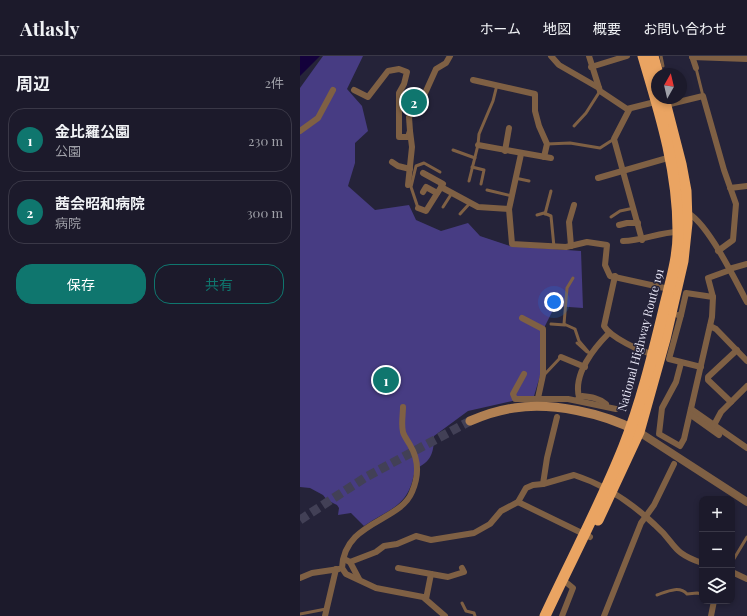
<!DOCTYPE html>
<html lang="ja">
<head>
<meta charset="utf-8">
<style>
	body { margin:0; font-family:"Playfair Display","Noto Sans JP",serif; background:#252333; color:#f1f3f6 }
	.controls { position:absolute; right:12px; bottom:12px; display:grid; overflow:hidden; border-radius:8px; box-shadow:0 2px 6px #0003 }
	.controls button { width:36px; height:36px; display:grid; place-items:center; padding:0; border:0; border-bottom:1px solid #3a3847; background:#1c1a2b; color:#f1f3f6; font:20px sans-serif }
	.compass { position:absolute; left:351px; top:12px; width:36px; height:36px; border-radius:50%; background:#1c1a2b; box-shadow:0 2px 6px #0003; rotate:8deg }
	.you { position:absolute; left:254px; top:246px; width:14px; height:14px; margin:-10px; border:3px solid #fff; border-radius:50%; background:#1a73e8; box-shadow:0 0 0 6px #1a73e833 }
	.badge { display:grid; place-items:center; width:26px; height:26px; border-radius:50%; background:#0f766e; color:#fff; font-size:13px; font-weight:700 }
	.pin { position:absolute; translate:-50% -50%; border:2px solid #fff; box-shadow:0 1px 4px #0006 }
	.list { margin:0; padding:0; list-style:none }
	h2 { display:flex; justify-content:space-between; align-items:center; height:52px; margin:0; padding:0 16px; font-size:17px }
	h2 small { font-size:13px; font-weight:400; color:#a0a1a9 }
	.list li { display:grid; grid-template-columns:26px 1fr auto; gap:12px; align-items:center; box-sizing:border-box; height:64px; margin:0 8px 8px; padding:0 8px; border:1px solid #3a3847; border-radius:16px }
	.list b { display:block; font-size:15px; white-space:nowrap }
	.list p { margin:0; font-size:13px; white-space:nowrap; color:#a0a1a9 }
	.list em { font-size:13px; font-style:normal; color:#a0a1a9 }
	.actions { display:flex; gap:8px; padding:12px 16px }
	.actions a { flex:1; padding:9px 0; border:1px solid #0f766e; border-radius:16px; text-align:center; font-size:14px; color:#0f766e }
	.actions .main { background:#0f766e; color:#fff }
	.icon { flex:none; width:22px; height:22px; fill:none; stroke:currentColor; stroke-width:2; stroke-linecap:round; stroke-linejoin:round }
	.map { position:relative; flex:none; width:447px; height:560px; overflow:hidden }
	header { display:flex; align-items:center; gap:24px; box-sizing:border-box; height:56px; padding:0 20px; background:#1c1a2b; border-bottom:1px solid #3a3847 }
	header strong { font-size:19px }
	nav { display:flex; gap:22px; margin-inline-start:auto; font-size:14px }
	main { display:flex }
	aside { flex:1; background:#1c1a2b }
	.map>svg:first-child { display:block }
	.green { fill:#473c83 }
	.water { fill:#13013b }
	.lines { fill:none; stroke-linecap:round; stroke-linejoin:round }
	.secondary-tunnel { stroke:#424056; stroke-width:9; stroke-dasharray:9 4.5; stroke-linecap:butt }
	.service { stroke:#7f6044; stroke-width:3 }
	.minor { stroke:#7f6044; stroke-width:6 }
	.tertiary { stroke:#7f6044; stroke-width:8 }
	.secondary { stroke:#b18053; stroke-width:9 }
	.trunk { stroke:#eaa462; stroke-width:11 }
	.labels { text-anchor:middle; stroke-width:3; stroke-linejoin:round; paint-order:stroke }
	.street-label { font-size:12px; fill:#e8e7f7; stroke:#252339 }
</style>
</head>
<body>
<header>
<strong>Atlasly</strong>
<nav><a>ホーム</a><a>地図</a><a>概要</a><a>お問い合わせ</a></nav>
</header>
<main>
<aside>
<h2>周辺<small>2件</small></h2>
<ul class="list">
<li><span class="badge">1</span><div><b>金比羅公園</b><p>公園</p></div><em>230 m</em></li>
<li><span class="badge">2</span><div><b>茜会昭和病院</b><p>病院</p></div><em>300 m</em></li>
</ul>
<div class="actions"><a class="main">保存</a><a>共有</a></div>
</aside>
<div class="map">
<svg width="447" height="560" viewBox="0 0 447 560">
	<rect width="100%" height="100%" fill="#252339"/>
	<path class="green" d="M23 0H63L47 33 62 50 68 75 55 87V107L48 130 75 154 109 149 116 164 141 175 168 167 180 180 210 190 281 195 283 252 255 250 245 270 240 320 234 340 168 355 134 380C134 397 131 406 115 413 109 451 92 451 64 470L51 457 38 459 39 452 37 449 27 444 23 439 10 432 0 431V32Z"/>
	<polygon class="water" points="0,0 20,0 0,20"/>
	<g class="lines">
		<polyline class="secondary-tunnel" points="0,464 66,421 170,365"/>
		<g class="service">
			<polyline points="361,0 363,10"/>
			<polyline points="396,12 403,40"/>
			<polyline points="274,70 286,57 300,35"/>
			<polyline points="247,88 270,87 300,92 314,83"/>
			<polyline points="153,94 175,102"/>
			<polyline points="172,111 184,114 181,128"/>
			<polyline points="215,122 229,125"/>
			<polyline points="169,125 178,89 179,78 193,45 197,29"/>
			<polyline points="187,134 212,140"/>
			<polyline points="143,151 152,137"/>
			<polyline points="118,152 111,131 116,110 124,107 140,116"/>
			<polyline points="160,158 170,147"/>
			<polyline points="245,158 251,135"/>
			<polyline points="237,159 244,157 251,160 254,191"/>
			<polyline points="311,161 320,155 334,152"/>
			<polyline points="273,222 267,232 264,268 275,273 279,285 290,298"/>
			<polyline points="251,268 265,269"/>
			<polyline points="277,287 287,296"/>
			<polyline points="244,319 261,301"/>
			<polyline points="432,506 447,481"/>
			<path d="M357 539C366 536 379 529 387 538L397 537 402 538"/>
			<polyline points="162,547 166,555 174,557 175,560"/>
			<polyline points="0,558 26,553"/>
		</g>
		<g class="minor">
			<polyline points="251,0 259,9 299,32"/>
			<polyline points="289,0 300,35 327,53 359,45"/>
			<polyline points="392,0 396,12"/>
			<polyline points="392,1 447,3"/>
			<polyline points="291,11 327,0"/>
			<polyline points="173,24 235,38 235,55 239,70 247,88 244,101"/>
			<polyline points="54,34 68,41 88,15 99,13 107,16 104,28 99,37 99,81 108,81 110,75 109,61 122,44 136,13 146,7 150,0"/>
			<polyline points="366,49 403,40 424,114 436,148 433,184 418,195"/>
			<polyline points="329,54 314,83 342,184"/>
			<polyline points="0,75 18,62 33,34"/>
			<polyline points="178,89 251,102"/>
			<polyline points="205,95 209,72"/>
			<polyline points="221,98 209,153 212,188 266,191 287,186 307,189 305,209 310,220 369,233"/>
			<polyline points="92,106 98,110 110,113"/>
			<polyline points="298,122 371,101"/>
			<polyline points="108,129 112,91 110,75"/>
			<polyline points="141,131 178,151 209,153"/>
			<polyline points="430,132 447,130"/>
			<polyline points="123,136 126,131 137,137"/>
			<polyline points="118,152 126,155 143,128 123,117"/>
			<path d="M386 156C407 165 435 224 447 246"/>
			<polyline points="319,169 327,167 338,167"/>
			<path d="M323 185C343 185 359 176 378 176"/>
			<polyline points="271,190 269,166 274,149"/>
			<polyline points="429,213 447,208"/>
			<path d="M315 220 304 270C310 281 341 296 353 298"/>
			<polyline points="378,259 381,259 386,237 413,241"/>
			<polyline points="381,259 369,303 401,311"/>
			<polyline points="222,262 243,273 243,319 238,342"/>
			<polyline points="410,270 416,273 447,305"/>
			<polyline points="261,301 285,311"/>
			<polyline points="381,307 376,326 362,352 359,378 380,390 384,383 412,261 413,241 408,222 430,214"/>
			<polyline points="224,318 213,338 215,343 268,343 316,353"/>
			<path d="M279 341C273 318 294 292 309 277"/>
			<path d="M277 344 282 340C291 341 299 342 306 348"/>
			<polyline points="431,346 408,324 408,321 437,294"/>
			<path d="M103 351C103 359 101 368 103 376 104 380 108 385 110 389 119 404 119 420 112 436 100 466 44 465 42 512L46 518 76 532 123 541 145 560"/>
			<polyline points="391,353 447,392"/>
			<polyline points="391,359 419,379"/>
			<polyline points="414,369 421,356 447,330"/>
			<path d="M243 428 274 419C305 429 332 447 355 469 377 488 370 496 402 507"/>
			<polyline points="218,446 290,481"/>
			<polyline points="44,503 50,506 76,496 84,490 97,488 116,480 131,484 174,477 190,468 201,455 218,446 226,432 233,429 243,428 247,402 257,361"/>
			<polyline points="50,506 59,523"/>
			<polyline points="98,512 148,521 164,516 162,512"/>
			<polyline points="432,516 447,523"/>
			<polyline points="0,522 12,517 39,513"/>
			<polyline points="262,523 273,532 262,560"/>
			<polyline points="126,543 131,518"/>
			<polyline points="25,560 36,513"/>
			<polyline points="304,560 341,467 354,449 374,408"/>
			<polyline points="411,560 414,545"/>
		</g>
		<polyline class="tertiary" points="339,376 447,446"/>
		<path class="secondary" d="M170 365C184 359 199 354 214 352 252 346 303 357 337 375"/>
		<g class="trunk">
			<polyline points="353,0 358,18"/>
			<polyline points="298,464 339,376 365,283 383,205 387,167 386,135 381,108 364,42"/>
			<path d="M245 560C271 504 301 448 324 390 341 347 352 302 363 257 369 230 379 202 378 174 378 114 360 57 343 0"/>
		</g>
	</g>
	<g class="labels">
		<g class="street-label">
			<text transform="translate(341 284) rotate(-75)" y="4">National Highway Route 191</text>
		</g>
	</g>
</svg>
<div class="controls">
<button>+</button>
<button>−</button>
<button><svg class="icon" aria-label="layers" viewBox="0 0 24 24"><path d="M12 4l9 5-9 5-9-5zM3 14l9 5 9-5"/></svg></button>
</div>
<svg class="compass" viewBox="-18 -18 36 36"><path d="M0-13l5 13h-10z" fill="#e53935"/><path d="M0 13l5-13h-10z" fill="#a0a1a9"/></svg>
<div class="you"></div>
<div class="pin badge" style="left:86px;top:324px">1</div>
<div class="pin badge" style="left:114px;top:46px">2</div>
</div>
</main>
</body>
</html>
